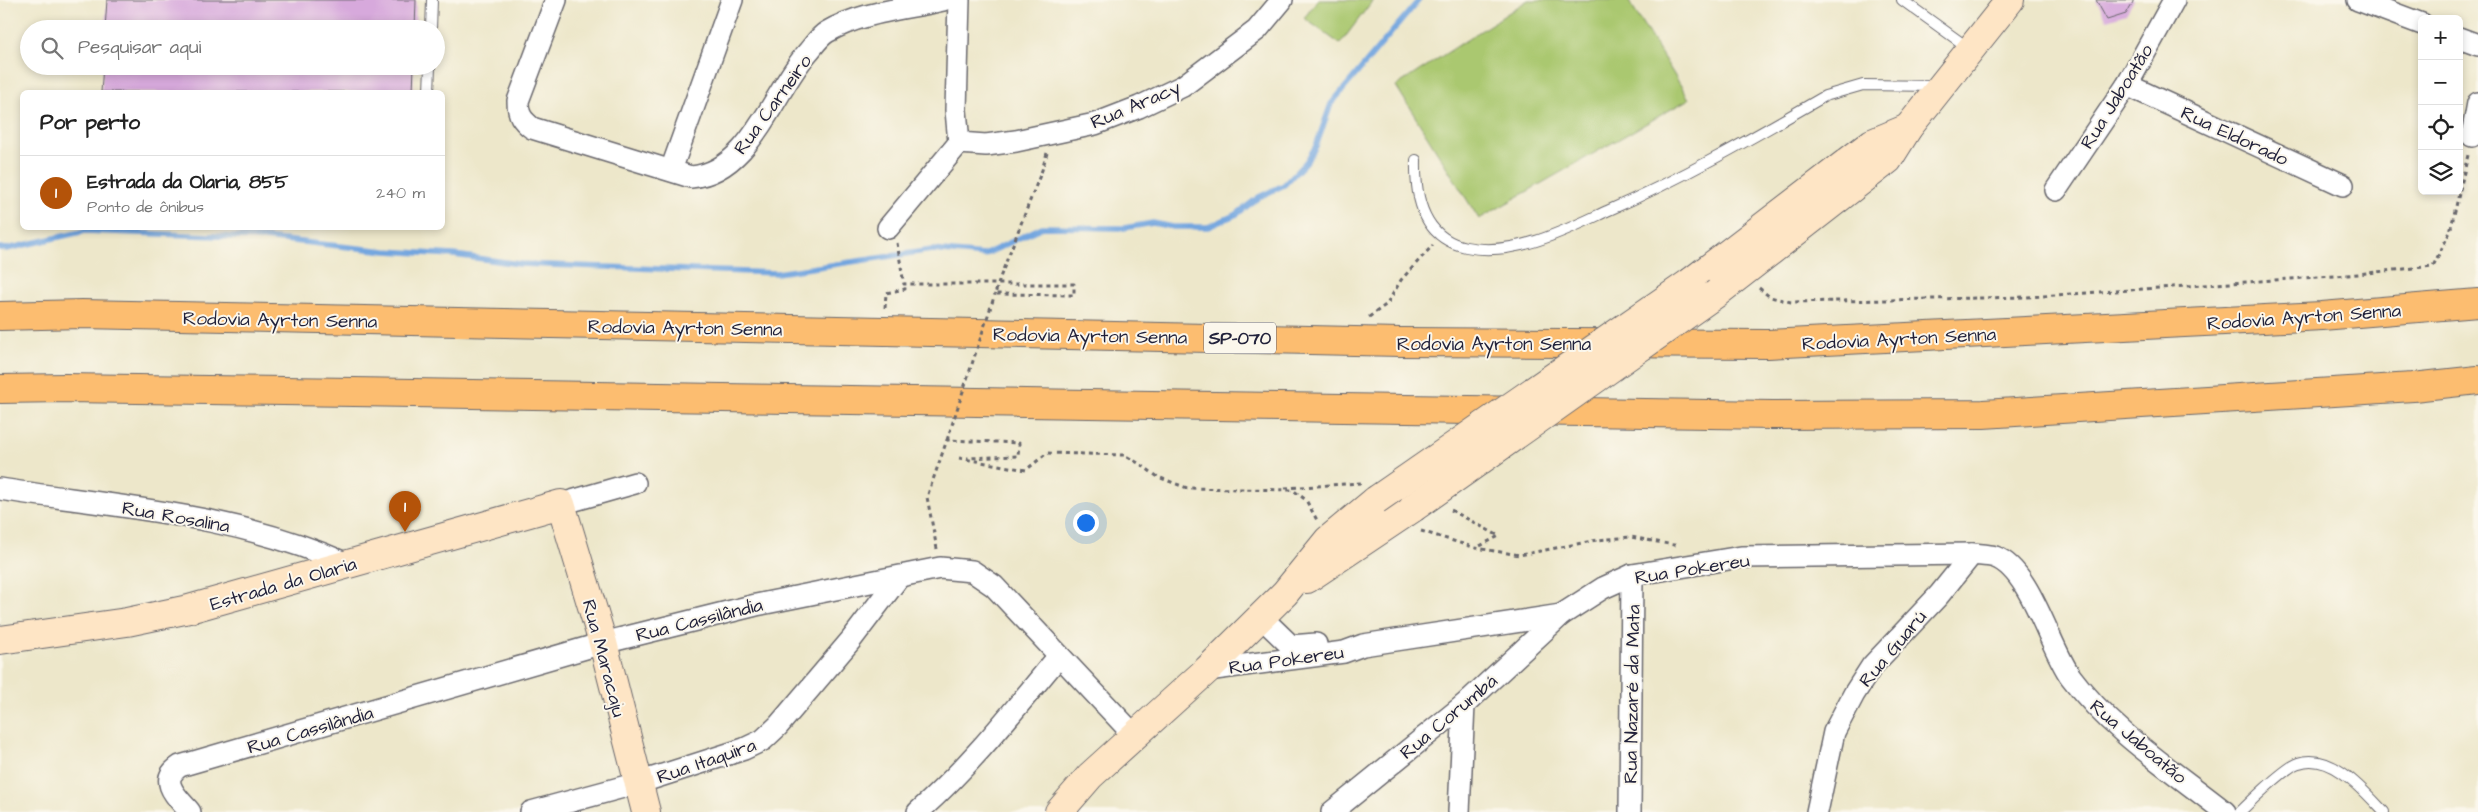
<!DOCTYPE html>
<html lang="pt">
<head>
<meta charset="utf-8">
<style>
	body { margin:0; font-family:"Architects Daughter",sans-serif; background:#f2f2f2; color:#222 }
	.controls { position:absolute; right:15px; top:15px; display:grid; overflow:hidden; border-radius:8px; box-shadow:0 2px 8px #0003 }
	.controls button { width:45px; height:45px; display:grid; place-items:center; padding:0; border:0; border-bottom:1px solid #e0e0e0; background:#fff; color:#222; font:25px sans-serif }
	.you { position:absolute; left:1085px; top:522px; width:18px; height:18px; margin:-12px; border:4px solid #fff; border-radius:50%; background:#1a73e8; box-shadow:0 0 0 8px #1a73e833 }
	.badge { display:grid; place-items:center; width:32px; height:32px; border-radius:50%; background:#b45309; color:#fff; font-size:16px; font-weight:700 }
	.pin { position:absolute; translate:-50% -41px; filter:drop-shadow(0 1px 2px #0008) }
	.pin::after { content:''; position:absolute; top:26px; width:18px; height:15px; background:inherit; clip-path:polygon(0 0,100% 0,50% 100%) }
	.list { margin:0; padding:0; list-style:none }
	h2 { display:flex; justify-content:space-between; align-items:center; height:65px; margin:0; padding:0 20px; font-size:21px }
	h2 small { font-size:16px; font-weight:400; color:#767676 }
	.list li { display:grid; grid-template-columns:32px 1fr auto; gap:15px; align-items:center; box-sizing:border-box; height:75px; padding:0 20px; border-top:1px solid #e0e0e0 }
	.list b { display:block; font-size:19px; white-space:nowrap }
	.list p { margin:0; font-size:16px; white-space:nowrap; color:#767676 }
	.list em { font-size:16px; font-style:normal; color:#767676 }
	.icon { flex:none; width:28px; height:28px; fill:none; stroke:currentColor; stroke-width:2; stroke-linecap:round; stroke-linejoin:round }
	.map { position:relative; flex:none; width:2478px; height:812px; overflow:hidden }
	.search { position:absolute; background:#fff; box-shadow:0 2px 8px #0003; left:20px; top:20px; width:425px; height:55px; display:flex; align-items:center; gap:12px; box-sizing:border-box; padding:0 18px; border-radius:28px; color:#767676; font-size:19px }
	.panel { position:absolute; background:#fff; box-shadow:0 2px 8px #0003; left:20px; top:90px; width:425px; height:140px; border-radius:8px }
	.map>svg:first-child { display:block }
	.green { fill:#aac86f; stroke:#667555 }
	.lines { fill:none; stroke-linecap:round; stroke-linejoin:round }
	.stream { stroke:#73a6df; stroke-width:5.5 }
	.building { fill:#d7a9dc }
	.service-casing { stroke:#69676d; stroke-width:12 }
	.minor-casing { stroke:#69676d; stroke-width:24 }
	.secondary-casing { stroke:#69676d; stroke-width:30 }
	.motorway-casing { stroke:#69676d; stroke-width:30 }
	.path { stroke:#69676d; stroke-width:3; stroke-dasharray:4 4; stroke-linecap:butt }
	.service { stroke:#fff; stroke-width:10 }
	.minor { stroke:#fff; stroke-width:21 }
	.secondary { stroke:#fee5c5; stroke-width:28 }
	.motorway { stroke:#fcbd6f; stroke-width:28 }
	.secondary-bridge-casing { stroke:#69676d; stroke-width:30; stroke-linecap:butt }
	.path-bridge { stroke:#69676d; stroke-width:3; stroke-dasharray:4 4; stroke-linecap:butt }
	.secondary-bridge { stroke:#fee5c5; stroke-width:28 }
	.labels { text-anchor:middle; stroke-width:4; stroke-linejoin:round; paint-order:stroke }
	.shield { fill:#fbf7ec; stroke:#636270; stroke-width:1 }
	.shield-label { font-size:18px; font-weight:bold; fill:#22223b }
	.street-label { font-size:19px; fill:#22223b; stroke:#fbf7ec }
</style>
</head>
<body>
<div class="map">
<svg width="2478" height="812" viewBox="0 0 2478 812">
	<rect width="100%" height="100%" fill="#fbf7ec"/>
	<filter id="ink" filterUnits="userSpaceOnUse"><feTurbulence type="fractalNoise" baseFrequency=".02" numOctaves="2"/><feDisplacementMap in="SourceGraphic" scale="10" xChannelSelector="R" yChannelSelector="G"/><feConvolveMatrix kernelMatrix="1 2 1 2 8 2 1 2 1" color-interpolation-filters="sRGB"/></filter>
	<filter id="wash" filterUnits="userSpaceOnUse"><feTurbulence type="fractalNoise" baseFrequency=".0096" numOctaves="4" result="noise"/><feDisplacementMap in="SourceGraphic" scale="20" xChannelSelector="R" yChannelSelector="G"/><feGaussianBlur stdDeviation="1.12" result="paint"/><feColorMatrix in="noise" values="0 0 0 0 0 0 0 0 0 0 0 0 0 0 0 0 0 1.4 0 .05"/><feComposite in="paint" operator="in"/></filter>
	<g filter="url(#wash)">
		<rect width="100%" height="100%" fill="#ede7ca"/>
		<g class="green">
			<polygon points="1318,0 1373,0 1340,44 1304,18"/>
			<polygon points="1528,0 1628,0 1689,99 1479,219 1396,86"/>
		</g>
		<g class="lines">
			<polyline class="stream" points="0,248 7,249 85,231 265,238 386,251 454,255 520,264 777,273 932,250 984,255 1042,227 1124,228 1153,223 1173,227 1208,227 1237,214 1259,197 1284,185 1306,162 1316,146 1331,104 1419,0"/>
		</g>
		<g id="blocks">
			<g class="building">
				<polygon points="107,0 416,0 415,29 105,29"/>
				<polygon points="2096,0 2133,0 2133,2 2126,14 2107,20"/>
				<polygon points="103,66 414,66 413,92 101,92"/>
			</g>
		</g>
	</g>
	<g filter="url(#ink)">
		<use href="#blocks" fill-opacity="0" stroke="#69676d" stroke-width="1"/>
		<g class="lines">
			<defs>
				<g id="service">
					<polyline points="1902,0 1970,49"/>
					<polyline points="431,29 432,0"/>
					<polyline points="429,92 430,66"/>
					<path d="M1416 160C1415 197 1423 238 1466 247 1514 257 1564 231 1607 211 1683 178 1754 137 1825 96L1863 85 1936 86"/>
					<path d="M2240 812C2250 802 2287 766 2299 763 2332 752 2364 791 2384 812"/>
				</g>
				<g id="minor">
					<path d="M556 0 518 101C518 115 522 120 532 128L691 177C751 172 773 91 808 52 814 45 820 36 827 32 861 12 905 9 943 0"/>
					<polyline points="2358,0 2422,24"/>
					<polyline points="2459,38 2478,45"/>
					<polyline points="2127,85 2343,185"/>
					<polyline points="2472,136 2478,103"/>
					<polyline points="959,143 986,145 1016,141 1095,124 1139,107 1183,86 1257,30 1282,0"/>
					<polyline points="671,170 732,0"/>
					<polyline points="2056,190 2127,85 2174,0"/>
					<polyline points="888,228 959,143 956,110 959,0"/>
					<path d="M0 489C117 507 237 514 347 564"/>
					<polyline points="561,504 635,483"/>
					<polyline points="1261,617 1291,646 1316,644"/>
					<path d="M1207 670 1344 652 1363 645 1561 615 1603 588 1632 575 1741 557 1972 554C1979 555 1988 555 1995 557 2031 570 2049 647 2071 677 2112 732 2172 770 2225 812"/>
					<path d="M190 812C178 798 157 781 180 766L603 643 756 605 940 568 972 571 994 586 1134 735"/>
					<polyline points="531,812 638,783 744,749 763,740 778,726 851,640 899,577"/>
					<path d="M918 812C971 765 1014 710 1059 656"/>
					<polyline points="1332,812 1464,705 1561,615"/>
					<polyline points="1459,812 1464,705"/>
					<polyline points="1630,812 1632,575"/>
					<polyline points="1817,812 1834,732 1854,694 1872,666 1939,595 1972,554"/>
				</g>
				<g id="secondary">
					<polyline points="1692,281 1872,143 1908,128"/>
					<polyline points="1717,293 1888,160 1908,128 2010,0"/>
					<polyline points="1307,579 1413,508"/>
					<polyline points="0,640 127,622 189,609 561,504 603,643 646,812"/>
					<polyline points="1059,812 1090,776 1207,670 1285,593 1328,540 1376,500"/>
				</g>
				<g id="motorway">
					<polyline points="0,316 82,314 1400,342 1768,344 2322,316 2478,303"/>
					<polyline points="0,389 65,388 354,392 1772,415 1983,414 2413,387 2478,380"/>
				</g>
			</defs>
			<use href="#service" class="service-casing"/>
			<use href="#minor" class="minor-casing"/>
			<use href="#secondary" class="secondary-casing"/>
			<use href="#motorway" class="motorway-casing"/>
			<g class="path">
				<path d="M897 243 904 284H1074V295L995 294C997 288 999 281 1001 275L1042 170 1047 153"/>
				<polyline points="1759,288 1770,297 1791,302 2027,297 2348,275 2433,266 2450,232 2468,155"/>
				<polyline points="885,308 886,293 905,289 904,283"/>
				<polyline points="1369,317 1387,304 1401,280 1433,245"/>
				<polyline points="959,458 1026,470 1047,453 1124,455 1140,464 1158,477 1187,488 1293,490 1306,500 1317,520"/>
				<polyline points="1285,488 1361,483"/>
				<polyline points="1451,510 1499,536 1476,548"/>
				<polyline points="1421,531 1476,548 1520,555 1597,540 1631,537 1679,546"/>
				<polyline points="937,549 927,497 947,440 1019,443 1018,456 967,458"/>
			</g>
			<use href="#service" class="service"/>
			<use href="#minor" class="minor"/>
			<use href="#secondary" class="secondary"/>
			<use href="#motorway" class="motorway"/>
			<defs>
				<g id="secondary-bridge">
					<polyline points="1376,500 1692,281"/>
					<polyline points="1413,508 1717,293"/>
				</g>
			</defs>
			<use href="#secondary-bridge" class="secondary-bridge-casing"/>
			<polyline class="path-bridge" points="947,440 995,294"/>
			<use href="#secondary-bridge" class="secondary-bridge"/>
		</g>
	</g>
	<g class="labels">
		<rect class="shield" x="1204" y="322.5" width="72" height="31" rx="4"/>
		<g class="shield-label">
			<text x="1240" y="344">SP-070</text>
		</g>
		<g class="street-label">
			<text transform="translate(2116 96) rotate(-58)" y="7">Rua Jaboatão</text>
			<text transform="translate(772 104) rotate(-54)" y="7">Rua Carneiro</text>
			<text transform="translate(1135 104) rotate(-23)" y="7">Rua Aracy</text>
			<text transform="translate(2235 135) rotate(25)" y="7">Rua Eldorado</text>
			<text transform="translate(2304 316) rotate(-4)" y="7">Rodovia Ayrton Senna</text>
			<text transform="translate(280 319) rotate(1)" y="7">Rodovia Ayrton Senna</text>
			<text transform="translate(685 327) rotate(1)" y="7">Rodovia Ayrton Senna</text>
			<text transform="translate(1090 335) rotate(1)" y="7">Rodovia Ayrton Senna</text>
			<text transform="translate(1899 338) rotate(-3)" y="7">Rodovia Ayrton Senna</text>
			<text x="1494" y="350">Rodovia Ayrton Senna</text>
			<text transform="translate(176 516) rotate(10)" y="7">Rua Rosalina</text>
			<text transform="translate(1692 568) rotate(-9)" y="7">Rua Pokereu</text>
			<text transform="translate(283 583) rotate(-16)" y="7">Estrada da Olaria</text>
			<text transform="translate(699 619) rotate(-14)" y="7">Rua Cassilândia</text>
			<text transform="translate(1892 648) rotate(-50)" y="7">Rua Guarú</text>
			<text transform="translate(605 658) rotate(75)" y="7">Rua Maracaju</text>
			<text transform="translate(1286 659) rotate(-8)" y="7">Rua Pokereu</text>
			<text transform="translate(1631 694) rotate(-89)" y="7">Rua Nazaré da Mata</text>
			<text transform="translate(1448 716) rotate(-40)" y="7">Rua Corumbá</text>
			<text transform="translate(310 729) rotate(-16)" y="7">Rua Cassilândia</text>
			<text transform="translate(2139 741) rotate(40)" y="7">Rua Jaboatão</text>
			<text transform="translate(706 760) rotate(-19)" y="7">Rua Itaquira</text>
		</g>
	</g>
</svg>
<div class="controls">
<button>+</button>
<button>−</button>
<button><svg class="icon" aria-label="locate" viewBox="0 0 24 24"><circle cx="12" cy="12" r="6"/><path d="M12 2v4M12 18v4M2 12h4M18 12h4"/></svg></button>
<button><svg class="icon" aria-label="layers" viewBox="0 0 24 24"><path d="M12 4l9 5-9 5-9-5zM3 14l9 5 9-5"/></svg></button>
</div>
<div class="you"></div>
<div class="pin badge" style="left:405px;top:532px">1</div>
<div class="search"><svg class="icon" aria-label="search" viewBox="0 0 24 24"><circle cx="10" cy="10" r="6"/><path d="M15 15l6 6"/></svg>Pesquisar aqui</div>
<section class="panel">
<h2>Por perto<small></small></h2>
<ul class="list">
<li><span class="badge">1</span><div><b>Estrada da Olaria, 855</b><p>Ponto de ônibus</p></div><em>240 m</em></li>
</ul>
</section>
</div>
</body>
</html>
